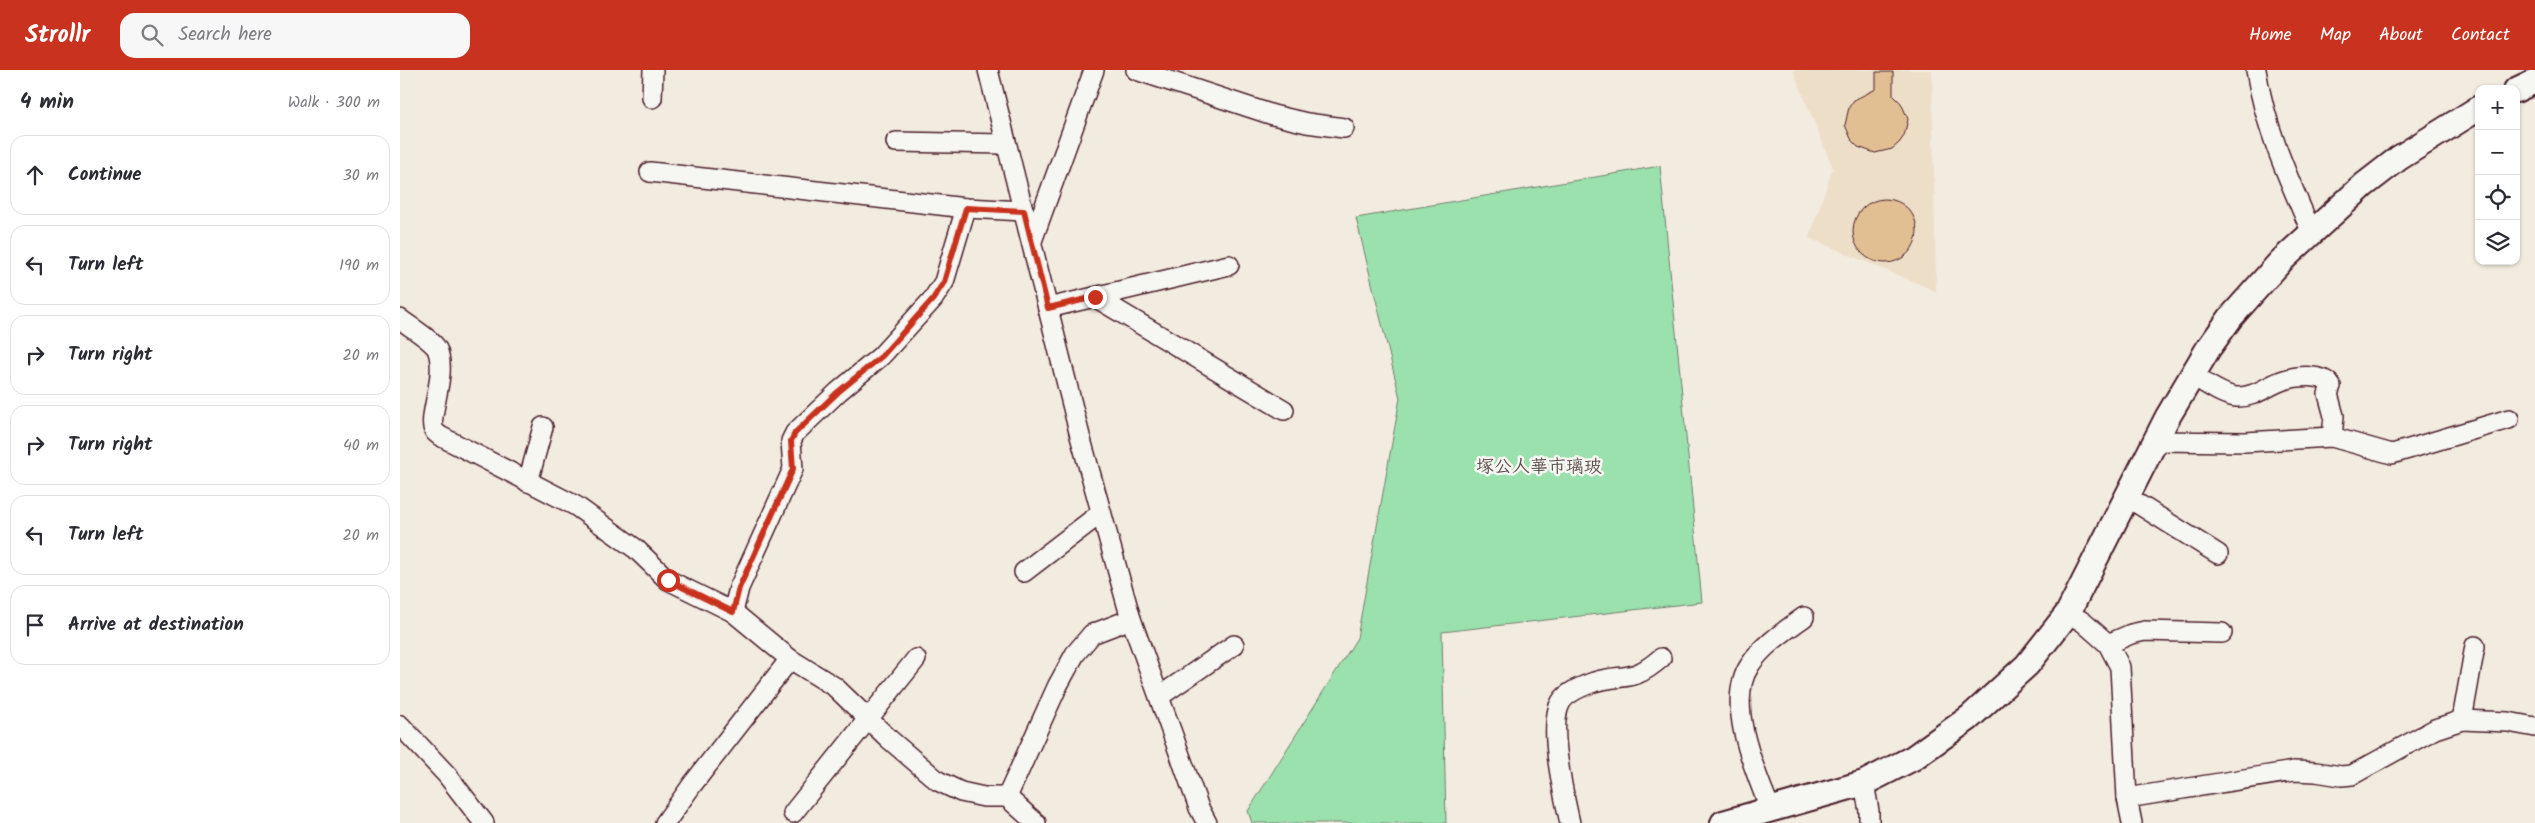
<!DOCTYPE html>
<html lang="en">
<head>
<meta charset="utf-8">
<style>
	body { margin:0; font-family:Kalam,"LXGW WenKai TC",sans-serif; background:#f7f7f7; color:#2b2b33 }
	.controls { position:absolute; right:15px; top:15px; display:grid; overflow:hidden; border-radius:10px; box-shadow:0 1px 4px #0004 }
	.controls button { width:45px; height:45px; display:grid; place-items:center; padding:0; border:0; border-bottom:1px solid #e1e1e2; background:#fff; color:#2b2b33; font:25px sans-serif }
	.stop { position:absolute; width:15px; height:15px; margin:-11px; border:4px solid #c8321e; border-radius:50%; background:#fff }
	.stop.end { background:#c8321e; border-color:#fff; box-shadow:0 1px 5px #0008 }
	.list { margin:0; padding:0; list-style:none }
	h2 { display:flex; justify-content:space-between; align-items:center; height:65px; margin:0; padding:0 20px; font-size:21px }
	h2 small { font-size:16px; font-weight:400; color:#7c7c81 }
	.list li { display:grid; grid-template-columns:32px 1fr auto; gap:15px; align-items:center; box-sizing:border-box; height:80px; margin:0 10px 10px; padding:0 10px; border:1px solid #e1e1e2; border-radius:15px }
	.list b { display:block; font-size:19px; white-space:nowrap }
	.list em { font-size:16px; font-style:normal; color:#7c7c81 }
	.icon { flex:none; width:28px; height:28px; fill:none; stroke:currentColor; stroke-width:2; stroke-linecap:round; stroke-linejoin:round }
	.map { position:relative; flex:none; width:2135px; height:753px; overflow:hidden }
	header { display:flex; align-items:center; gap:30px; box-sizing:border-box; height:70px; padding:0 25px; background:#c8321e; color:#fff }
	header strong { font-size:24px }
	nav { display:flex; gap:28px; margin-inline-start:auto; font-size:18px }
	.search { width:350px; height:45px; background:#f7f7f7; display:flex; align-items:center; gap:12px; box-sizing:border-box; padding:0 18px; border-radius:15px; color:#7c7c81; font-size:19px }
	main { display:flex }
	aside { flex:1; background:#fff }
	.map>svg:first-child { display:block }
	.built { fill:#eddec8 }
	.green { fill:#9ae1ae; stroke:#72806c }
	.building { fill:#e2bf93; stroke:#4a1f2b }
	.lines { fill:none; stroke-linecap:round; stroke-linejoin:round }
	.minor-casing { stroke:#4a1f2b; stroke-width:22 }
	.major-casing { stroke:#4a1f2b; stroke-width:28 }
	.minor { stroke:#f6f6f2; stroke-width:19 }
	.major { stroke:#f6f6f2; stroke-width:24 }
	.route { stroke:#c8321e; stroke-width:6 }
	.labels { text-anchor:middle; stroke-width:5; stroke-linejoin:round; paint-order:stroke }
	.park-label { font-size:18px; fill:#5e504c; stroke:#f6f6f2 }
</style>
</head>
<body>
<header>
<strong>Strollr</strong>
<div class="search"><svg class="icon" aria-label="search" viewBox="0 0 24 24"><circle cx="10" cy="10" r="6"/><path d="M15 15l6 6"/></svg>Search here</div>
<nav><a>Home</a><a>Map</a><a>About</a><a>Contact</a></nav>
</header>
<main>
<aside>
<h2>4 min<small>Walk · 300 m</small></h2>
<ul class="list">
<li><svg class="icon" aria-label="ahead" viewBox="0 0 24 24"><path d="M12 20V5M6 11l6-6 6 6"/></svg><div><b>Continue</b></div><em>30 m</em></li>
<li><svg class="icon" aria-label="left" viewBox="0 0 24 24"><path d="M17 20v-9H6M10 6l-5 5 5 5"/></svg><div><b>Turn left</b></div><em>190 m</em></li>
<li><svg class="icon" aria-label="right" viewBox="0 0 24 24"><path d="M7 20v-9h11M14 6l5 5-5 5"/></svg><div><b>Turn right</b></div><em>20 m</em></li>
<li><svg class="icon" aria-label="right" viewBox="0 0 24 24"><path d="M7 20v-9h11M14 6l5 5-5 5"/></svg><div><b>Turn right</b></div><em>40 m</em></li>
<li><svg class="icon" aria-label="left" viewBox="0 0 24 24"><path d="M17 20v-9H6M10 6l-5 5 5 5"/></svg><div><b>Turn left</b></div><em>20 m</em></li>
<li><svg class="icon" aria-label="arrive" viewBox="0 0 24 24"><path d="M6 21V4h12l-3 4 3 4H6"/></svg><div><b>Arrive at destination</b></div></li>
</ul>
</aside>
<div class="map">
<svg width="2135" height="753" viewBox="0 0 2135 753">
	<rect width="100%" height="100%" fill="#f2ebdf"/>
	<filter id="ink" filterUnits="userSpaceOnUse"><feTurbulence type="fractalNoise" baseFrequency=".02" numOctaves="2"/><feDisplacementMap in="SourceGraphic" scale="10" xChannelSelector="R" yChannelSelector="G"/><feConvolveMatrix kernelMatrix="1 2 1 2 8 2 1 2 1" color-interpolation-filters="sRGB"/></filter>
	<g filter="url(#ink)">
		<polygon class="built" points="1393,0 1532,0 1536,221 1409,168 1433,98"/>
		<polygon class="green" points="1260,96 1302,532 1042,562 1046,753 852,753 848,741 957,568 1000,328 956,148"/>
		<g class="building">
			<polygon points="1476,2 1493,2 1493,25 1501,33 1508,49 1504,66 1499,73 1492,79 1475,83 1458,77 1452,71 1445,55 1449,37 1454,30 1476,19"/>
			<circle cx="1485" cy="161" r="32"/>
		</g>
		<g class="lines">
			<defs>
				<g id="minor">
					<polyline points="588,0 680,366 731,549 799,738 807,753"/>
					<polyline points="736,0 873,45 907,53 944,58"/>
					<path d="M1856 0C1865 58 1889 110 1912 163"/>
					<polyline points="252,28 253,0"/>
					<polyline points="496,72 606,74"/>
					<polyline points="250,102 566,138 624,141"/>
					<polyline points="632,171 694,0"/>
					<polyline points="695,227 884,340"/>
					<polyline points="648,238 829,195"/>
					<path d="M0 249C9 256 32 270 37 279 48 305 27 347 34 360 35 363 38 364 40 366L176 436 236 479 268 510 333 542 390 589 435 617 489 669 538 711 561 722 584 727H607L636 753"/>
					<path d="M1791 305C1805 312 1822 326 1837 327 1854 328 1868 315 1884 310 1896 306 1924 303 1931 316L1928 324 1934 346 1932 367"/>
					<polyline points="1754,371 1845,372 1932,367 1992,384 2109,349"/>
					<polyline points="128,412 143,357"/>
					<polyline points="1727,427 1818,484"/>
					<polyline points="624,502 701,443"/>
					<polyline points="333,542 339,518 393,399 391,371 395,363 438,322 481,286 533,229 544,212 566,138"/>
					<polyline points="1668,543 1683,552 1708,574 1720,597 1727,728 1732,753"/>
					<polyline points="1708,574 1731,564 1745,561 1822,563"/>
					<polyline points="760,626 834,575"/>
					<polyline points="2062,650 2108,652 2135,657"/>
					<polyline points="0,655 47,705 84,753"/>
					<polyline points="1464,713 1469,741 1469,753"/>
					<polyline points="607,727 658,615 675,584 692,564 731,549"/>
					<polyline points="1727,728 1894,701 1916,702 1941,706 1952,705 2035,659 2062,650 2075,576"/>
					<path d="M1371 741C1356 703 1324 633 1350 595 1362 576 1386 560 1404 547"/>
					<polyline points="393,743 516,589"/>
					<polyline points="265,753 292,715 390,589"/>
					<path d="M1170 753C1164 726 1147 655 1161 632 1167 622 1183 616 1194 612 1225 603 1231 614 1261 588"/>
				</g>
				<g id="major">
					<polyline points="2116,20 2135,11"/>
					<polyline points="1323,753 1464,713 1513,688 1569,648 1627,595 1668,543 1767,348 1808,279 1831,247 1881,191 1964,115 1999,88 2079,38"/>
				</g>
			</defs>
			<use href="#minor" class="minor-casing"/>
			<use href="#major" class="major-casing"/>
			<use href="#minor" class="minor"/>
			<use href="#major" class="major"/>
		</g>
	</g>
	<g class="lines" filter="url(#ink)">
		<polyline class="route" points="268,510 333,542 339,518 393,399 391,371 395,363 438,322 482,286 533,229 544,212 566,138 624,141 648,238 695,227"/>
	</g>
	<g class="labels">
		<g class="park-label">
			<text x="1139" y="402">塚公人華市璃玻</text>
		</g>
	</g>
</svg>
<div class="controls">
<button>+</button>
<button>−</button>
<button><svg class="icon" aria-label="locate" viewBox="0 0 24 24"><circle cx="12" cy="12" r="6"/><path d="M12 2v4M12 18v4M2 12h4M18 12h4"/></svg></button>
<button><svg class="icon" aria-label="layers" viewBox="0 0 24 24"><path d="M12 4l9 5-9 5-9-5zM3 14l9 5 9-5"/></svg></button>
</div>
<div class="stop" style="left:268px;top:510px"></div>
<div class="stop end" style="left:695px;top:227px"></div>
</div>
</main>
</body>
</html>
